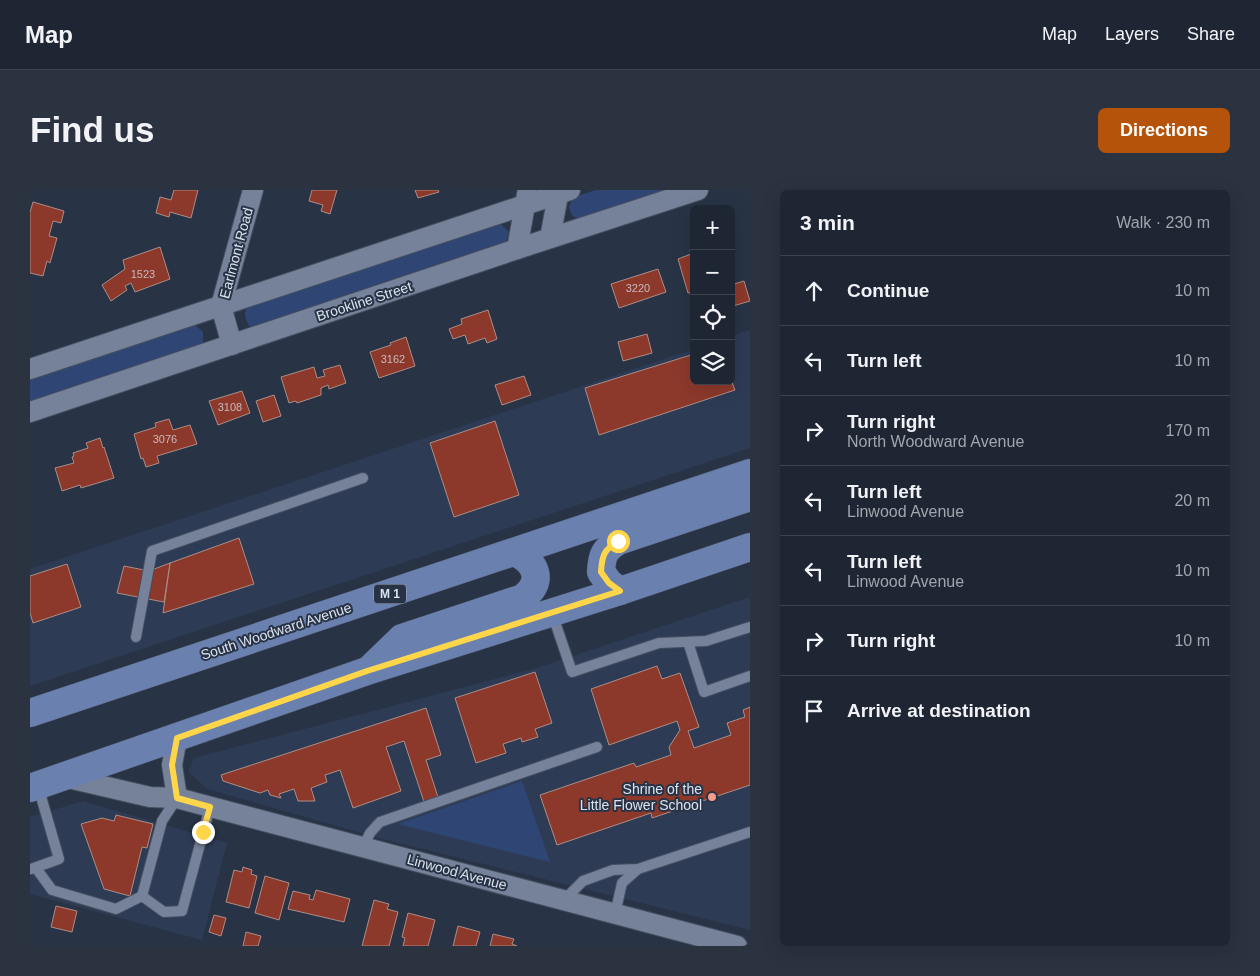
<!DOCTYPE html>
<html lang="en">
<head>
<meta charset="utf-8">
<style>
	body { margin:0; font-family:Helvetica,sans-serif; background:#2b3240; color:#f1f3f6 }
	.controls { position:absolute; right:15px; top:15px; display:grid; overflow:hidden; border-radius:8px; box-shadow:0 5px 20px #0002 }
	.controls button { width:45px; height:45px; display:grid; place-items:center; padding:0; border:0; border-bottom:1px solid #3c434f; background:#1e2634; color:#f1f3f6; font:25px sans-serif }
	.stop { position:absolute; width:15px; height:15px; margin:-11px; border:4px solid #ffd54a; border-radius:50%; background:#fff }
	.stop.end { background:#ffd54a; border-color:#fff; box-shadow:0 1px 5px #0008 }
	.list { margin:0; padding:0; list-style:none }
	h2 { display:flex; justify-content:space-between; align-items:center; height:65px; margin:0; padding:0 20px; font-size:21px }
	h2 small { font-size:16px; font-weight:400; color:#a1a5ac }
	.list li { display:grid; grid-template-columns:32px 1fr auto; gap:15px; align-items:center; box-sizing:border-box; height:70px; padding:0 20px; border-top:1px solid #3c434f }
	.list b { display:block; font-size:19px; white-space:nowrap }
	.list p { margin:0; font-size:16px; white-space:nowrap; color:#a1a5ac }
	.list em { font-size:16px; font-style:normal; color:#a1a5ac }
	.icon { flex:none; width:28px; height:28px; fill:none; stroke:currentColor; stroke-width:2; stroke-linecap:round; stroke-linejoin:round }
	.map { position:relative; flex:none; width:720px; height:756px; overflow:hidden; border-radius:8px }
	header { display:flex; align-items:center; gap:30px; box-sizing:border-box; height:70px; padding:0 25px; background:#1e2634; border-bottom:1px solid #3c434f }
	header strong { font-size:24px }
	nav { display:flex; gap:28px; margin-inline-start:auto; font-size:18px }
	.intro { display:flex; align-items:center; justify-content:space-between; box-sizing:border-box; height:120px; padding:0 30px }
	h1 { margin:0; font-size:35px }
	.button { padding:12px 22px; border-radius:8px; background:#b45309; color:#fff; font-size:18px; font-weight:700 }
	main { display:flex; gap:30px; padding:0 30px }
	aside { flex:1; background:#1e2634; border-radius:8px; box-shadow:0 5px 20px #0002 }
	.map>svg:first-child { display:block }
	.built { fill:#2e3b55 }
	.green { fill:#2f4674 }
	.building { fill:#8c392b; stroke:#ac8d87 }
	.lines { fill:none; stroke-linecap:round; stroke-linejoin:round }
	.lane-casing { stroke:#464e5f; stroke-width:12 }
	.street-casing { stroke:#464e5f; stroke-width:22 }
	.primary-casing { stroke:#464e5f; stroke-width:29 }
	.lane { stroke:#768299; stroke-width:10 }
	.street { stroke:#768299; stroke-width:20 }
	.primary { stroke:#6a81b0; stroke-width:28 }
	.route { stroke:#ffd54a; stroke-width:6 }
	.poi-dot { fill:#f49d8d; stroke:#283346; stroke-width:2 }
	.labels { text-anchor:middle; stroke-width:4; stroke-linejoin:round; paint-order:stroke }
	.number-label { font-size:11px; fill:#c8b8bf }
	.shield { fill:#283346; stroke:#a6aebd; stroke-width:1 }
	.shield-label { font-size:12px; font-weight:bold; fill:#dce3f0 }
	.street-label { font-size:14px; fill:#dce3f0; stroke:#283346 }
	.poi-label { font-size:14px; fill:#dce3f0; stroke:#283346; text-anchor:end }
</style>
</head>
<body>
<header>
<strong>Map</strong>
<nav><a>Map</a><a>Layers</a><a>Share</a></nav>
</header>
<div class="intro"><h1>Find us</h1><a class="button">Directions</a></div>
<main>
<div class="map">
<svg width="720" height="756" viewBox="0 0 720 756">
	<rect width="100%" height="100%" fill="#283346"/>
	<g class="built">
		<polygon points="720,140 720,258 0,496 0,379 664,159 664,191 701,191 701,146"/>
		<polygon points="720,407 720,740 349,648 177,599 158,581 164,568 507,478"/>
		<polygon points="53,611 197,653 172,750 0,704 0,627"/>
	</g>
	<g class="green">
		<path d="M566 0H646L551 29C543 28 540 24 539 16L544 7Z"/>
		<path d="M466 33 471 34 479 42 476 52 231 136 220 137C215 129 213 124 218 115Z"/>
		<polygon points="157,136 166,136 173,142 173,154 0,214 0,188"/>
		<polygon points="492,591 520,672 368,634"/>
	</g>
	<g class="building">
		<polygon points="144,0 168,0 161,28 140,22 139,27 126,23 130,7 141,10"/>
		<polygon points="282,0 307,0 300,24 291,21 293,15 279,11"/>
		<polygon points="385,0 408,0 409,2 388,8"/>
		<polygon points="3,12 34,21 31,33 23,31 19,46 27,48 20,73 17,71 13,86 0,83 0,22"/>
		<polygon points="130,57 140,89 105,102 101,93 95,96 97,100 81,111 72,95 95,79 93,70"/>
		<polygon points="664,59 664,102 658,103 648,69 661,64 660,60"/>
		<polygon points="628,79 636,102 589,118 581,94"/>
		<polygon points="714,91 720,111 703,116 701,95"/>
		<polygon points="458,120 467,149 457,153 455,148 438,154 435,145 423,149 419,139 432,134 431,129"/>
		<polygon points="617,144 622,163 593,171 588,152"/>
		<polygon points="376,147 385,176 349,188 340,162 361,155 360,153"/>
		<polygon points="664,164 664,191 701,190 705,200 569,245 555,198"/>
		<polygon points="310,175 316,193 299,199 298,195 291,198 291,205 267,213 266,211 259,213 251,187 284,177 287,188 295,186 293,180"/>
		<polygon points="494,186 501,205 472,215 465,195"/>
		<polygon points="212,201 220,223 188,235 179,211"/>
		<polygon points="244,205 251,226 233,232 226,211"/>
		<polygon points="139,229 143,240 160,235 167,254 127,266 129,273 116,277 113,268 111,269 104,244 126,237 125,233"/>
		<polygon points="465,231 489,305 424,327 400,253"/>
		<polygon points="70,248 73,258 74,257 84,288 51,298 50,295 32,301 25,278 44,273 42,267 44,266 43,263 58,258 56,253"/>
		<polygon points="209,348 224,394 133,423 140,373"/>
		<polygon points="140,373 134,412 87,403 94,376 119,381"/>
		<polygon points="37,374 51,417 3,433 0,423 0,386"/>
		<polygon points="627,476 632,489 650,483 669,537 658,541 664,558 701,545 697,533 715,527 713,520 720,517 720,595 622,628 621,623 527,655 510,605 604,573 606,577 641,565 639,557 650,540 647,531 579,555 561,499"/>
		<polygon points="505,482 522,533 505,539 508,547 492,552 491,548 473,554 476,563 446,573 425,508"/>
		<polygon points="396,518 411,565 396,570 408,607 394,612 374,551 356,557 371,601 323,618 310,580 295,585 297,592 281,598 285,611 268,611 264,599 249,604 251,608 240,605 238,600 230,603 193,591 191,585"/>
		<polygon points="86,625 123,634 117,658 112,657 100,706 74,699 51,634 72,628 84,631"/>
		<polygon points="213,677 222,680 221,684 227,686 219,718 196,712 204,680 212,682"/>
		<polygon points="235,686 259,693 249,730 225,723"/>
		<polygon points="286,700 320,709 314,732 258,719 263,701 280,705 279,709 283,710"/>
		<polygon points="344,710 359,714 357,719 368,722 359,756 332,756"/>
		<polygon points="26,716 47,721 42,742 21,737"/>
		<polygon points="378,723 405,730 398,756 373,756 375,748 372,747"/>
		<polygon points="184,725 196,728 191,746 179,742"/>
		<polygon points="428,736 450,742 446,756 423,756"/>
		<polygon points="216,742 231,746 228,756 213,756"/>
		<polygon points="463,744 484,749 482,754 487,756 460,756"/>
	</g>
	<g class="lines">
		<defs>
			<g id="lane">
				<polyline points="522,423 542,482 629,453 676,451 720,437"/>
				<polyline points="106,447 122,361 333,288"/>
				<polyline points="658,452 674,502 720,486"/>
				<polyline points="333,657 340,643 350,632 567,557"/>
				<polyline points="6,678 22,700 86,719 112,706"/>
				<polyline points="1,679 29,669 8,596"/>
				<polyline points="112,706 134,722 152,721 180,617"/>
				<polyline points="112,706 132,631 147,608"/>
				<polyline points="534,710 553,691 583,680 608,679 720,642"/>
				<polyline points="585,724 592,693 608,679"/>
			</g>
			<g id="street">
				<polyline points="520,48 529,0"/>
				<polyline points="487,59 497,4"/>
				<polyline points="202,155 191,116 223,0"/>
				<polyline points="0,179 540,0"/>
				<polyline points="0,222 487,59 668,0"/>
				<polyline points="147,548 142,575 147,608"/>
				<polyline points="34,587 120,607 147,608 707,756"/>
			</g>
			<g id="primary">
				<path d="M590 401 579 393 571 382C572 365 574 360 588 351L720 307"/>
				<path d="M342 477 372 448 493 408C514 391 507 373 485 362"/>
				<polyline points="0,523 720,283"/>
				<polyline points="0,598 337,481 590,401 720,357"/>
			</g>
		</defs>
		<use href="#lane" class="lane-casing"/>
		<use href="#street" class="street-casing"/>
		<use href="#primary" class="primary-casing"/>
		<use href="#lane" class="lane"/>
		<use href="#street" class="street"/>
		<use href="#primary" class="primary"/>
	</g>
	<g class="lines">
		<path class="route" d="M173 642 180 617 147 608 142 575 147 548 337 481 590 401 579 393 571 382C572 365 574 360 588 351"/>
	</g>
	<circle class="poi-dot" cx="682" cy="607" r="5"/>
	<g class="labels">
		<g class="number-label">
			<text x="113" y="88">1523</text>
			<text x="608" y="102">3220</text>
			<text x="363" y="173">3162</text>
			<text x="200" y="221">3108</text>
			<text x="135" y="253">3076</text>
		</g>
		<rect class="shield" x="344" y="394.5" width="32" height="19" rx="4"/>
		<g class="shield-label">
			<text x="360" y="408">M 1</text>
		</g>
		<g class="street-label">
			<text transform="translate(206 63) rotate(-75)" y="5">Earlmont Road</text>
			<text transform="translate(334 111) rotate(-18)" y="5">Brookline Street</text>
			<text transform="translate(246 441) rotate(-18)" y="5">South Woodward Avenue</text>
			<text transform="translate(427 682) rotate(15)" y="5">Linwood Avenue</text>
		</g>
		<g class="poi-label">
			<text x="672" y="604">Shrine of the<tspan x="672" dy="16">Little Flower School</tspan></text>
		</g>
	</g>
</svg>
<div class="controls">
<button>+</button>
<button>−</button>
<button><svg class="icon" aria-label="locate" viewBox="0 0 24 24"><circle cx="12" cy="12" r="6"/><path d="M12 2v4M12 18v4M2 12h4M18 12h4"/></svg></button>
<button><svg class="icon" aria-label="layers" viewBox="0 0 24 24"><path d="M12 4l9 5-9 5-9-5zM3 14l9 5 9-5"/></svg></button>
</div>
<div class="stop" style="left:588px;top:351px"></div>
<div class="stop end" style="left:173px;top:642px"></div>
</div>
<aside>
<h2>3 min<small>Walk · 230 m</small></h2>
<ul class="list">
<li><svg class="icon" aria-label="ahead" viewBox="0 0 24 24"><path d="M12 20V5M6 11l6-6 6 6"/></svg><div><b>Continue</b></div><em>10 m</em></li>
<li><svg class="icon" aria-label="left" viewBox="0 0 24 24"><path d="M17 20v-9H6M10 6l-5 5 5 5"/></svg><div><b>Turn left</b></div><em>10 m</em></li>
<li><svg class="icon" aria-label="right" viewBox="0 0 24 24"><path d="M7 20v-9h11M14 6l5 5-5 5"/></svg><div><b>Turn right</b><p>North Woodward Avenue</p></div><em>170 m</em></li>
<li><svg class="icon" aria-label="left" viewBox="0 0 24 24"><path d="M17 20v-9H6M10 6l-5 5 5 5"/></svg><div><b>Turn left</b><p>Linwood Avenue</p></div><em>20 m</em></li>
<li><svg class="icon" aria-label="left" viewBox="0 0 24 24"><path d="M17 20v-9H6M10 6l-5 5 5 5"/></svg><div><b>Turn left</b><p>Linwood Avenue</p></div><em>10 m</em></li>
<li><svg class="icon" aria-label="right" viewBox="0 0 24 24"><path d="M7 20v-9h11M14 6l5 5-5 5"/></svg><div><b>Turn right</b></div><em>10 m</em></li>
<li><svg class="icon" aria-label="arrive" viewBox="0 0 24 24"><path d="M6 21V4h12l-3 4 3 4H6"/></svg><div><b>Arrive at destination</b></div></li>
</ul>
</aside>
</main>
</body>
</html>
